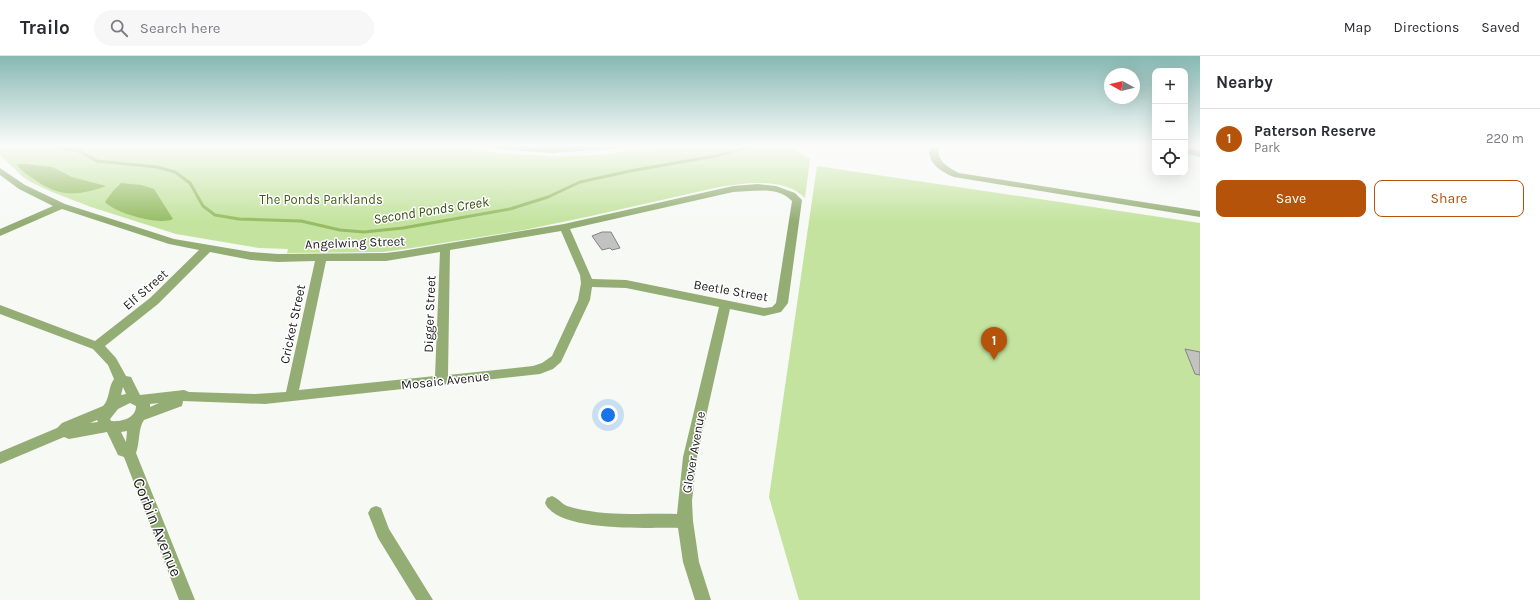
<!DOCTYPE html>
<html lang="en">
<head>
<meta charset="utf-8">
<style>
	body { margin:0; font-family:Karla,sans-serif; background:#f7f7f7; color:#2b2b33 }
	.controls { position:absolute; right:12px; top:12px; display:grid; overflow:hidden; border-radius:8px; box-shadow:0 4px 16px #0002 }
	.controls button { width:36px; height:36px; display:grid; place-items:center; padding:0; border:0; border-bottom:1px solid #e1e1e2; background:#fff; color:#2b2b33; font:20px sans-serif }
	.compass { position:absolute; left:1104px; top:12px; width:36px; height:36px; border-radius:50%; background:#fff; box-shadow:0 4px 16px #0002; rotate:278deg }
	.you { position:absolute; left:608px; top:359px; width:14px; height:14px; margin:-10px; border:3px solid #fff; border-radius:50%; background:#1a73e8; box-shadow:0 0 0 6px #1a73e833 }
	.badge { display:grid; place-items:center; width:26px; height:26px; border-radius:50%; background:#b45309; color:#fff; font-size:13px; font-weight:700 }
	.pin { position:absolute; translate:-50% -33px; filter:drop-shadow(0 1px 2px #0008) }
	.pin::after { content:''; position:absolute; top:21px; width:14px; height:12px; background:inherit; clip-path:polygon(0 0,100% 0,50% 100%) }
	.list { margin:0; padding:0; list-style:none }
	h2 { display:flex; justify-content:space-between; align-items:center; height:52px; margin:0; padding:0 16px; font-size:17px }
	h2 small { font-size:13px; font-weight:400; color:#7c7c81 }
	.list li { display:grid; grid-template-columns:26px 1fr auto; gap:12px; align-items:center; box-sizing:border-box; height:60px; padding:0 16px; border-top:1px solid #e1e1e2 }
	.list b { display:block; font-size:15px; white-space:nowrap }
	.list p { margin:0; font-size:13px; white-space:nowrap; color:#7c7c81 }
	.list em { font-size:13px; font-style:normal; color:#7c7c81 }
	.actions { display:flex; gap:8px; padding:12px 16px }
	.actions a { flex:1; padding:9px 0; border:1px solid #b45309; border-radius:8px; text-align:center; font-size:14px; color:#b45309 }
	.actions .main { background:#b45309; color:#fff }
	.icon { flex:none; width:22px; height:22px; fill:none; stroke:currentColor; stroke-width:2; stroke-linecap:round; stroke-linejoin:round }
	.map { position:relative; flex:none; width:1200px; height:544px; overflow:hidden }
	header { display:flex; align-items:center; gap:24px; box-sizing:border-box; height:56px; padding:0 20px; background:#fff; border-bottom:1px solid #e1e1e2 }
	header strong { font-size:19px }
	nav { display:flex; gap:22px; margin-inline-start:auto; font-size:14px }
	.search { width:280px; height:36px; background:#f7f7f7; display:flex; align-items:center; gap:10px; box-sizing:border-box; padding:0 14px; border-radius:22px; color:#7c7c81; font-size:15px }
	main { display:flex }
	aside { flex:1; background:#fff }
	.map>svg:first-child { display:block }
	.green { fill:#c3e39e }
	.water { fill:#96bd64 }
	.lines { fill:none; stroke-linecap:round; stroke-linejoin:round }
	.stream { stroke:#96bd64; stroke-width:3 }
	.building { fill:#c2c3c0; stroke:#838481 }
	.street { fill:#93ad74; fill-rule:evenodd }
	.labels { text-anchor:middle; stroke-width:3; stroke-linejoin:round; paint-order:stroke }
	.park-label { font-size:13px; fill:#435c1e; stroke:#fff }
	.street-label { font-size:13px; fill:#202120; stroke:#fff }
	.water-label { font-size:14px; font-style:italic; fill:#354d0d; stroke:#fff }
	.near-street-label { font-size:16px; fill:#202120; stroke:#fff }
</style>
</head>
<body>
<header>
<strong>Trailo</strong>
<div class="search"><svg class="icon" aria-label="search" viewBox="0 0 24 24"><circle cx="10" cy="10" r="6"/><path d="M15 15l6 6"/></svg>Search here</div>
<nav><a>Map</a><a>Directions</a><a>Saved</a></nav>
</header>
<main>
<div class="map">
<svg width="1200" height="544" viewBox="0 0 1200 544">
	<rect width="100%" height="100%" fill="#f7f9f5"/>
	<g class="green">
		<path d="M0 90H468L481 94 506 98 556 100 600 99 665 90H788L810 103 805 142C785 121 746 127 719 131L591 160 524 174 412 192 383 196 287 197 288 193 259 192 176 178 91 151 52 136 31 126 23 121 0 99Z"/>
		<polygon points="817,110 1200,167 1200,544 799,544 769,441"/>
	</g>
	<g class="water">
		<path d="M17 108H25L52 111 72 121 106 130C75 141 58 141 31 121 25 117 20 114 17 108Z"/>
		<path d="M121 127 141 129 154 133 173 163C159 170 115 157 105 146L113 135Z"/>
	</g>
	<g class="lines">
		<polyline class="stream" points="54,90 81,96 97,105 157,111 175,116 190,127 203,150 215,159 239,163 301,165 340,174 364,176 403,172 510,153 548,141 580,126 630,115 715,100 755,90"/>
	</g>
	<g class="building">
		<polygon points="602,176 611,176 620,192 612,194 610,192 602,194 592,180"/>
		<polygon points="1185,293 1200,296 1200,319 1195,318"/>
	</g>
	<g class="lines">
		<g class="street">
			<polygon points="493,90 618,90 614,93 551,97 497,93"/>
			<path d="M929 90H938C937 105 947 111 959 117L1200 155V161L954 121C940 115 927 107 929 90Z"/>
			<polygon points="1185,91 1200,95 1200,101 1185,97"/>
			<path d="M0 112 25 129 65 148 174 183 251 196 278 198 386 197 402 195 564 168 733 130 758 128 776 130 795 137 802 144 788 247 781 256 764 260 730 253 697 401 692 445 693 465 699 506 711 544H695L683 506 678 472C649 471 558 477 545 447L547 442 552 440C558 442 562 448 567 450 602 461 641 457 677 458L683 401 719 251 626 232 592 231 590 244 561 306 553 313 540 318 265 348 183 345 182 350 144 364C138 372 140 387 136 397L195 544H179L124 401 118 399 107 376 69 383 64 381 0 408V396L57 372 62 367 103 350C110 343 108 331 114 323L108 309 93 293 0 258V249L95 285 150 242 199 194 169 188 62 153 0 180V173L53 150 19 133 0 119ZM749 135C764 134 781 133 792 145L776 247 772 251 764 252 626 224 592 223 570 173 733 136ZM561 175 580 219 581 227 578 244 552 300 542 307 533 310 448 319 450 194ZM210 196 251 204 278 206 315 205 286 336 255 338 189 336 184 334 140 339 131 321 126 320 116 302 105 290 158 248ZM440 196 435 320 299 334 326 205H386ZM123 331 126 338 121 339ZM130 347 136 350C136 362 122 366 111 365L110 363 118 353ZM159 347 150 351V348ZM97 364 98 366 90 367ZM127 375 126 386 121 376Z"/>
			<polygon points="376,450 381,452 389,473 433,544 416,544 378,482 368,457 371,452"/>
		</g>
	</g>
	<linearGradient id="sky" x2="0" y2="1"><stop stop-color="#87b8b3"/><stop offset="0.54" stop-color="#fbfcfa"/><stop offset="1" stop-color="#fbfcfa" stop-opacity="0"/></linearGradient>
	<rect width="1200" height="166" fill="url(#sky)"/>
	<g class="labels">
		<g class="park-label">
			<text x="321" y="148">The Ponds Parklands</text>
		</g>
		<g class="street-label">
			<text transform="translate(355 186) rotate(-2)" y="5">Angelwing Street</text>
			<text transform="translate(145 233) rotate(-41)" y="5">Elf Street</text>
			<text transform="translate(731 234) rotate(10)" y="5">Beetle Street</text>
			<text transform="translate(429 258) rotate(-88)" y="5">Digger Street</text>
			<text transform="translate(292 268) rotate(-78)" y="5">Cricket Street</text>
			<text transform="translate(445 324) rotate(-6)" y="5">Mosaic Avenue</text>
			<text transform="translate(693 396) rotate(-80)" y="5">Glover Avenue</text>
		</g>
		<g class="water-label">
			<text transform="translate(431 154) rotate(-9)" y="5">Second Ponds Creek</text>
		</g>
		<g class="near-street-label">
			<text transform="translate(158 471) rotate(68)" y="6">Corbin Avenue</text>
		</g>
	</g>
</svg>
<div class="controls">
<button>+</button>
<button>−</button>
<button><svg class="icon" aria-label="locate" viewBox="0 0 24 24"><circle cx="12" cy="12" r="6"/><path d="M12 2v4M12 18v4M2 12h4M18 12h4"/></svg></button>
</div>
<svg class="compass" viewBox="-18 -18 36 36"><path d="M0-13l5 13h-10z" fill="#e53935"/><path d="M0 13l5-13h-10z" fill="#7c7c81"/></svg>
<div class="you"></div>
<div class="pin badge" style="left:994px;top:304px">1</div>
</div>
<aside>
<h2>Nearby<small></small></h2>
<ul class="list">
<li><span class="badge">1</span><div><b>Paterson Reserve</b><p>Park</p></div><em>220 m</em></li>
</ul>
<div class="actions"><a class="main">Save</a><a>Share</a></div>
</aside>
</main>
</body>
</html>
